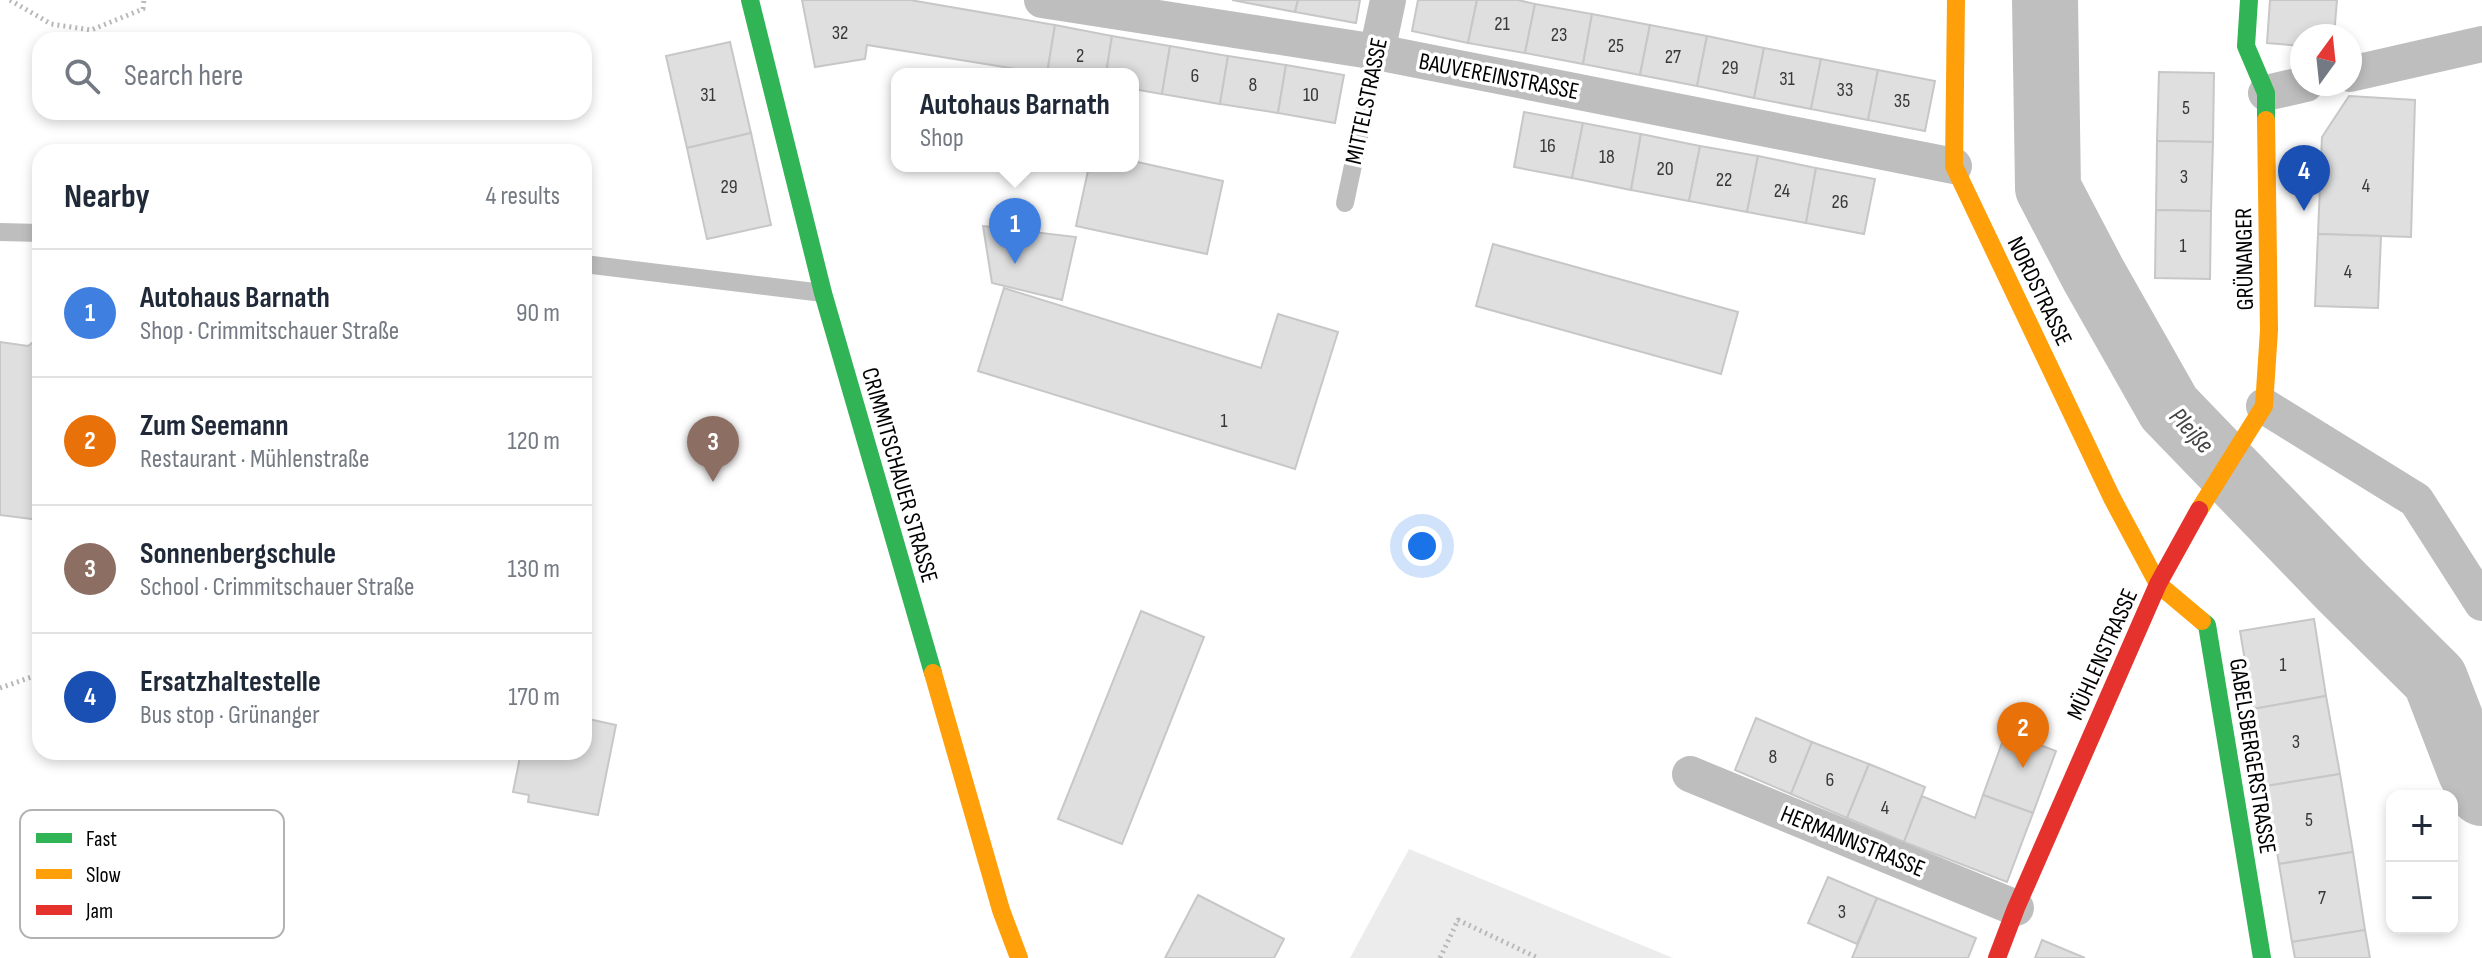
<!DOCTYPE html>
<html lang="en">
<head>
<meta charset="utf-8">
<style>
	body { margin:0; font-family:"Sofia Sans Condensed",sans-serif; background:#f6f6f7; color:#1f2937 }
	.controls { position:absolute; right:24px; bottom:24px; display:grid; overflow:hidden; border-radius:16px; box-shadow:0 4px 12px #0003 }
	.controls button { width:72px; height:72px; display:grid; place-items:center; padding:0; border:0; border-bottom:2px solid #e0e1e3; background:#fff; color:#1f2937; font:40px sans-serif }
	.compass { position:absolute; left:2290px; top:24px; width:72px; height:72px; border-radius:50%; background:#fff; box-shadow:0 4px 12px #0003; rotate:15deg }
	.you { position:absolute; left:1422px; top:546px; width:28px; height:28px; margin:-20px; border:6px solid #fff; border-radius:50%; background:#1a73e8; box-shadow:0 0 0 12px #1a73e833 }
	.badge { display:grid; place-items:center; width:52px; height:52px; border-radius:50%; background:#0b8043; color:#fff; font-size:26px; font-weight:700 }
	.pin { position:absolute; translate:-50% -66px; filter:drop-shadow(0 2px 4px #0008) }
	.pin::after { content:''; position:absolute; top:42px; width:28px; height:24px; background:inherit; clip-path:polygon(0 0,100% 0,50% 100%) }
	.popup { position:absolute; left:891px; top:68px; width:248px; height:104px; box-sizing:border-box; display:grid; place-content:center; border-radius:16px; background:#fff; filter:drop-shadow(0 2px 6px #0005); font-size:26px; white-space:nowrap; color:#747a83 }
	.popup b { font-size:30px; color:#1f2937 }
	.popup::after { content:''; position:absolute; left:50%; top:100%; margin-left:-16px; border:16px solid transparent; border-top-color:#fff }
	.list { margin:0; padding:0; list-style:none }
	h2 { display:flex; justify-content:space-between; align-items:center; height:104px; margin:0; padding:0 32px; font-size:34px }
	h2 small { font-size:26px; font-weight:400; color:#747a83 }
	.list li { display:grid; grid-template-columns:52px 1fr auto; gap:24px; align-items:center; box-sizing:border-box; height:128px; padding:0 32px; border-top:2px solid #e0e1e3 }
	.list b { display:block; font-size:30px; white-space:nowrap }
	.list p { margin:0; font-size:26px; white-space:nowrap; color:#747a83 }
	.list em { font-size:26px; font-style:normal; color:#747a83 }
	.icon { flex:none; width:44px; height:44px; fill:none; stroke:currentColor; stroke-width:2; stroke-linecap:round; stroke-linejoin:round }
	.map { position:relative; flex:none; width:2482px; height:958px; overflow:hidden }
	.search { position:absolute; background:#fff; box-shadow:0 4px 12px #0003; left:32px; top:32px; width:560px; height:88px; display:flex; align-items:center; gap:20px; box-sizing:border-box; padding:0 28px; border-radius:24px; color:#747a83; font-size:30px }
	.panel { position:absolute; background:#fff; box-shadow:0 4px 12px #0003; left:32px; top:144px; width:560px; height:616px; border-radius:24px }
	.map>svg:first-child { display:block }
	.green { fill:#ececec }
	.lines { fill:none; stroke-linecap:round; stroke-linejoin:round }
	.river { stroke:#bfbfbf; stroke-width:66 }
	.building { fill:#dfdfdf; stroke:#c7c7c7; stroke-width:2 }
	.path { stroke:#b9b9b9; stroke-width:5; stroke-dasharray:2 4; stroke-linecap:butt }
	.lane { stroke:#bebebe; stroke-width:18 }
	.street { stroke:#bebebe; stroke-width:36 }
	.fast { stroke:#30b455; stroke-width:18 }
	.slow { stroke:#ff9f0a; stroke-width:18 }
	.jam { stroke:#e5322d; stroke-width:18 }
	.labels { text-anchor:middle; stroke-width:7; stroke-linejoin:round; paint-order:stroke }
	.number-label { font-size:20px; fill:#383838 }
	.street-label { font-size:24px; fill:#000; stroke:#fff }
	.water-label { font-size:26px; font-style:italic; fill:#444; stroke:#fff }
	.key { fill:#fff; stroke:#b2b2b2; stroke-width:2 }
	.key-label { font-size:22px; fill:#000 }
</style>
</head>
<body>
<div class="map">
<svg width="2482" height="958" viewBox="0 0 2482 958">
	<rect width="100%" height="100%" fill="#fff"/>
	<polygon class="green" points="1409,849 1673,958 1350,958"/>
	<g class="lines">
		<polyline class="river" points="2045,0 2048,188 2093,274 2169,408 2342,587 2435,679 2470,770 2482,793"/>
	</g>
	<g class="building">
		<polygon points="802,0 910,0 1055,25 1047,74 867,45 865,59 815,67"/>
		<polygon points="1232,0 1298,0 1295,12"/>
		<polygon points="1298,0 1360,0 1356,23 1295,12"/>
		<polygon points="1418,0 1477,0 1468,43 1412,31"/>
		<polygon points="1477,0 1518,0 1535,4 1525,53 1468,43"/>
		<polygon points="2270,0 2337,0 2334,36 2302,36 2302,46 2267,43"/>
		<polygon points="1535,4 1592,14 1583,64 1525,53"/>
		<polygon points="1592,14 1650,25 1640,75 1583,64"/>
		<polygon points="1055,25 1112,36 1106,74 1047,74"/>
		<polygon points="1650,25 1707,36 1697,86 1640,75"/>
		<polygon points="1112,36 1170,46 1162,94 1133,89 1133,74 1106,74"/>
		<polygon points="1707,36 1764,48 1754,98 1697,86"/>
		<polygon points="730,42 751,133 687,148 666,56"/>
		<polygon points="1170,46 1228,56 1220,104 1162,94"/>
		<polygon points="1764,48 1821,59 1811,109 1754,98"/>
		<polygon points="1228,56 1286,65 1278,113 1220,104"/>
		<polygon points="1821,59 1878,70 1868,120 1811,109"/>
		<polygon points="1286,65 1344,75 1335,123 1278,113"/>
		<polygon points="1878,70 1935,81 1925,131 1868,120"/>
		<polygon points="2159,72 2214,73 2213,142 2157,141"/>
		<polygon points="2349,96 2415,100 2411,237 2318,234 2322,137"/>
		<polygon points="1524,112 1583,123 1572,178 1514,167"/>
		<polygon points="1583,123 1641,134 1631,190 1572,178"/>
		<polygon points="751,133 771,225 707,239 687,148"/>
		<polygon points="1641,134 1700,146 1689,201 1631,190"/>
		<polygon points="2157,141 2213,142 2211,211 2156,210"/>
		<polygon points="1700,146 1758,156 1747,212 1689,201"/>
		<polygon points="1758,156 1816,168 1806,223 1747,212"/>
		<polygon points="1133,161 1223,181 1207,254 1076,226 1089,166 1133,166"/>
		<polygon points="1816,168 1875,179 1864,234 1806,223"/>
		<polygon points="2156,210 2211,211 2210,279 2155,278"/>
		<polygon points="983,226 1076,237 1062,300 992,283"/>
		<polygon points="2318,234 2381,236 2378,308 2315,306"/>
		<polygon points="1493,244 1738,312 1721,374 1476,306"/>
		<polygon points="1004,288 1261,368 1278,314 1338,332 1295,469 978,371"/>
		<polygon points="40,337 40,448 34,452 40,461 40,520 0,515 0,342 28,346"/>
		<polygon points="1141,611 1204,637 1122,844 1058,819"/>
		<polygon points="2314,619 2326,696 2253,709 2240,631"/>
		<polygon points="2326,696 2340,774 2266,786 2253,709"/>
		<polygon points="584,718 616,725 598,815 528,802 529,795 513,792 521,752 584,752"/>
		<polygon points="1756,718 1812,742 1791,794 1735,770"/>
		<polygon points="2006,732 2056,751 2033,813 1983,795"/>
		<polygon points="1812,742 1869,764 1847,818 1791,794"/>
		<polygon points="1869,764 1925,787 1904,842 1847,818"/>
		<polygon points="2340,774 2353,852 2279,864 2266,786"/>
		<polygon points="1983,795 2033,813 2007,882 1904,842 1922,796 1975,818"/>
		<polygon points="2353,852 2365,930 2292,942 2279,864"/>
		<polygon points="1828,877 1877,898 1857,944 1808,923"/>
		<polygon points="1198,895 1284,939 1274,958 1165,958"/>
		<polygon points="1877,898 1976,938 1968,958 1852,958"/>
		<polygon points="2365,930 2370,958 2295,958 2292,942"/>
		<polygon points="2042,940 2085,958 2035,958"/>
	</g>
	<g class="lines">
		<g class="path">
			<polyline points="10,0 51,24 91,30 143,9 144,0"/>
			<polyline points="0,688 40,674"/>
			<polyline points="1440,958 1458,920 1538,958"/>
		</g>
		<g class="lane">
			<polyline points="1345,203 1377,52"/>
			<polyline points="0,232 40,233"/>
			<polyline points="584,264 823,293"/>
		</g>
		<g class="street">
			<polyline points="1042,0 1377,52 1954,166"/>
			<polyline points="1377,52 1388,0"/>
			<polyline points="2350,74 2482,44"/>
			<polyline points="2266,93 2306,84"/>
			<polyline points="2264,406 2416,500 2482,603"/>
			<polyline points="1690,774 2016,908"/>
		</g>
		<g class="fast">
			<polyline points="750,0 823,293 933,673"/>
			<polyline points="2249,0 2246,46 2266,93 2266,120"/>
			<polyline points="2202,621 2207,625 2262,958"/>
		</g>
		<g class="slow">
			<polyline points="1956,0 1954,166 2112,498 2158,584 2202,621"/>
			<polyline points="2199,510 2264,406 2269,330 2266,120"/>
			<polyline points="933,673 1001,910 1019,958"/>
		</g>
		<polyline class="jam" points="1997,958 2016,908 2158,584 2199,510"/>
	</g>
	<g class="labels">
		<g class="number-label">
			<text x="1502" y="30">21</text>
			<text x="840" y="39">32</text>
			<text x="1559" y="41">23</text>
			<text x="1616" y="52">25</text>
			<text x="1080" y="62">2</text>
			<text x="1673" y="63">27</text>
			<text x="1730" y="74">29</text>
			<text x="1195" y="82">6</text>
			<text x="1787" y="85">31</text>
			<text x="1253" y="91">8</text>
			<text x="1845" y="96">33</text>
			<text x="708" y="101">31</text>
			<text x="1311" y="101">10</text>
			<text x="1902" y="107">35</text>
			<text x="2186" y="114">5</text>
			<text x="1548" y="152">16</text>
			<text x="1607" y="163">18</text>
			<text x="1665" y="175">20</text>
			<text x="2184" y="183">3</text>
			<text x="1724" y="186">22</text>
			<text x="2366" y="192">4</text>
			<text x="729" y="193">29</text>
			<text x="1782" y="197">24</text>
			<text x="1840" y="208">26</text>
			<text x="2183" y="252">1</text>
			<text x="2348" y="278">4</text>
			<text x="1224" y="427">1</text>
			<text x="2283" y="671">1</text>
			<text x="2296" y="748">3</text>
			<text x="1773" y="763">8</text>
			<text x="1830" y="786">6</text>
			<text x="1885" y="814">4</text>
			<text x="2309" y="826">5</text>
			<text x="2322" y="904">7</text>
			<text x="1842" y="918">3</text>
		</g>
		<g class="street-label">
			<text transform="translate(1499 76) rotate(11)" y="8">BAUVEREINSTRASSE</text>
			<text transform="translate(1366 101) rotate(-78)" y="8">MITTELSTRASSE</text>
			<text transform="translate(2244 259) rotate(-91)" y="8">GRÜNANGER</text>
			<text transform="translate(2040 291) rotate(64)" y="8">NORDSTRASSE</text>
			<text transform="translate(900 475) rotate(74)" y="8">CRIMMITSCHAUER STRASSE</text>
			<text transform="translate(2102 654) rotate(-66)" y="8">MÜHLENSTRASSE</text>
			<text transform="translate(2253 756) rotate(81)" y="8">GABELSBERGERSTRASSE</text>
			<text transform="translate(1853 841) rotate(22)" y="8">HERMANNSTRASSE</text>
		</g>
		<g class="water-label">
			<text transform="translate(2192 430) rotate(47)" y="9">Pleiße</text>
		</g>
	</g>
	<rect x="20" y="810" width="264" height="128" rx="12" class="key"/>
	<rect x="36" y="833" width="36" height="10" fill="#30b455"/>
	<rect x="36" y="869" width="36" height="10" fill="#ff9f0a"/>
	<rect x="36" y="905" width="36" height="10" fill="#e5322d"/>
	<g class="key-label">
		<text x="86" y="846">Fast</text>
		<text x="86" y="882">Slow</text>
		<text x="86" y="918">Jam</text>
	</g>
</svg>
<div class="controls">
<button>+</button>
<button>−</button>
</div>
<svg class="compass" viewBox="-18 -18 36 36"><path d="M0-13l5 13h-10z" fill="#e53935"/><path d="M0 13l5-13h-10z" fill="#747a83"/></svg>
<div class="you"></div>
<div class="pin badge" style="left:1015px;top:264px;background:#3f7fe0">1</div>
<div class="popup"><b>Autohaus Barnath</b>Shop</div>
<div class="pin badge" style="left:2023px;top:768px;background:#e8710a">2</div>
<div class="pin badge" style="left:713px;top:482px;background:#8d6e63">3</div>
<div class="pin badge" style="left:2304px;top:211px;background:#1a4fb4">4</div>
<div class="search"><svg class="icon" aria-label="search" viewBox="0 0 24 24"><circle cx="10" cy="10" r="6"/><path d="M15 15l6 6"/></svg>Search here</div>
<section class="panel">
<h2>Nearby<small>4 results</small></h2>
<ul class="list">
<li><span class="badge" style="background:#3f7fe0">1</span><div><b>Autohaus Barnath</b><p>Shop · Crimmitschauer Straße</p></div><em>90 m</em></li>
<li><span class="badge" style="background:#e8710a">2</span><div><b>Zum Seemann</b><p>Restaurant · Mühlenstraße</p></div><em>120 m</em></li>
<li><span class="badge" style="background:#8d6e63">3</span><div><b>Sonnenbergschule</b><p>School · Crimmitschauer Straße</p></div><em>130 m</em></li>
<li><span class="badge" style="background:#1a4fb4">4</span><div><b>Ersatzhaltestelle</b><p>Bus stop · Grünanger</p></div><em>170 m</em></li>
</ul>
</section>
</div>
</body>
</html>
